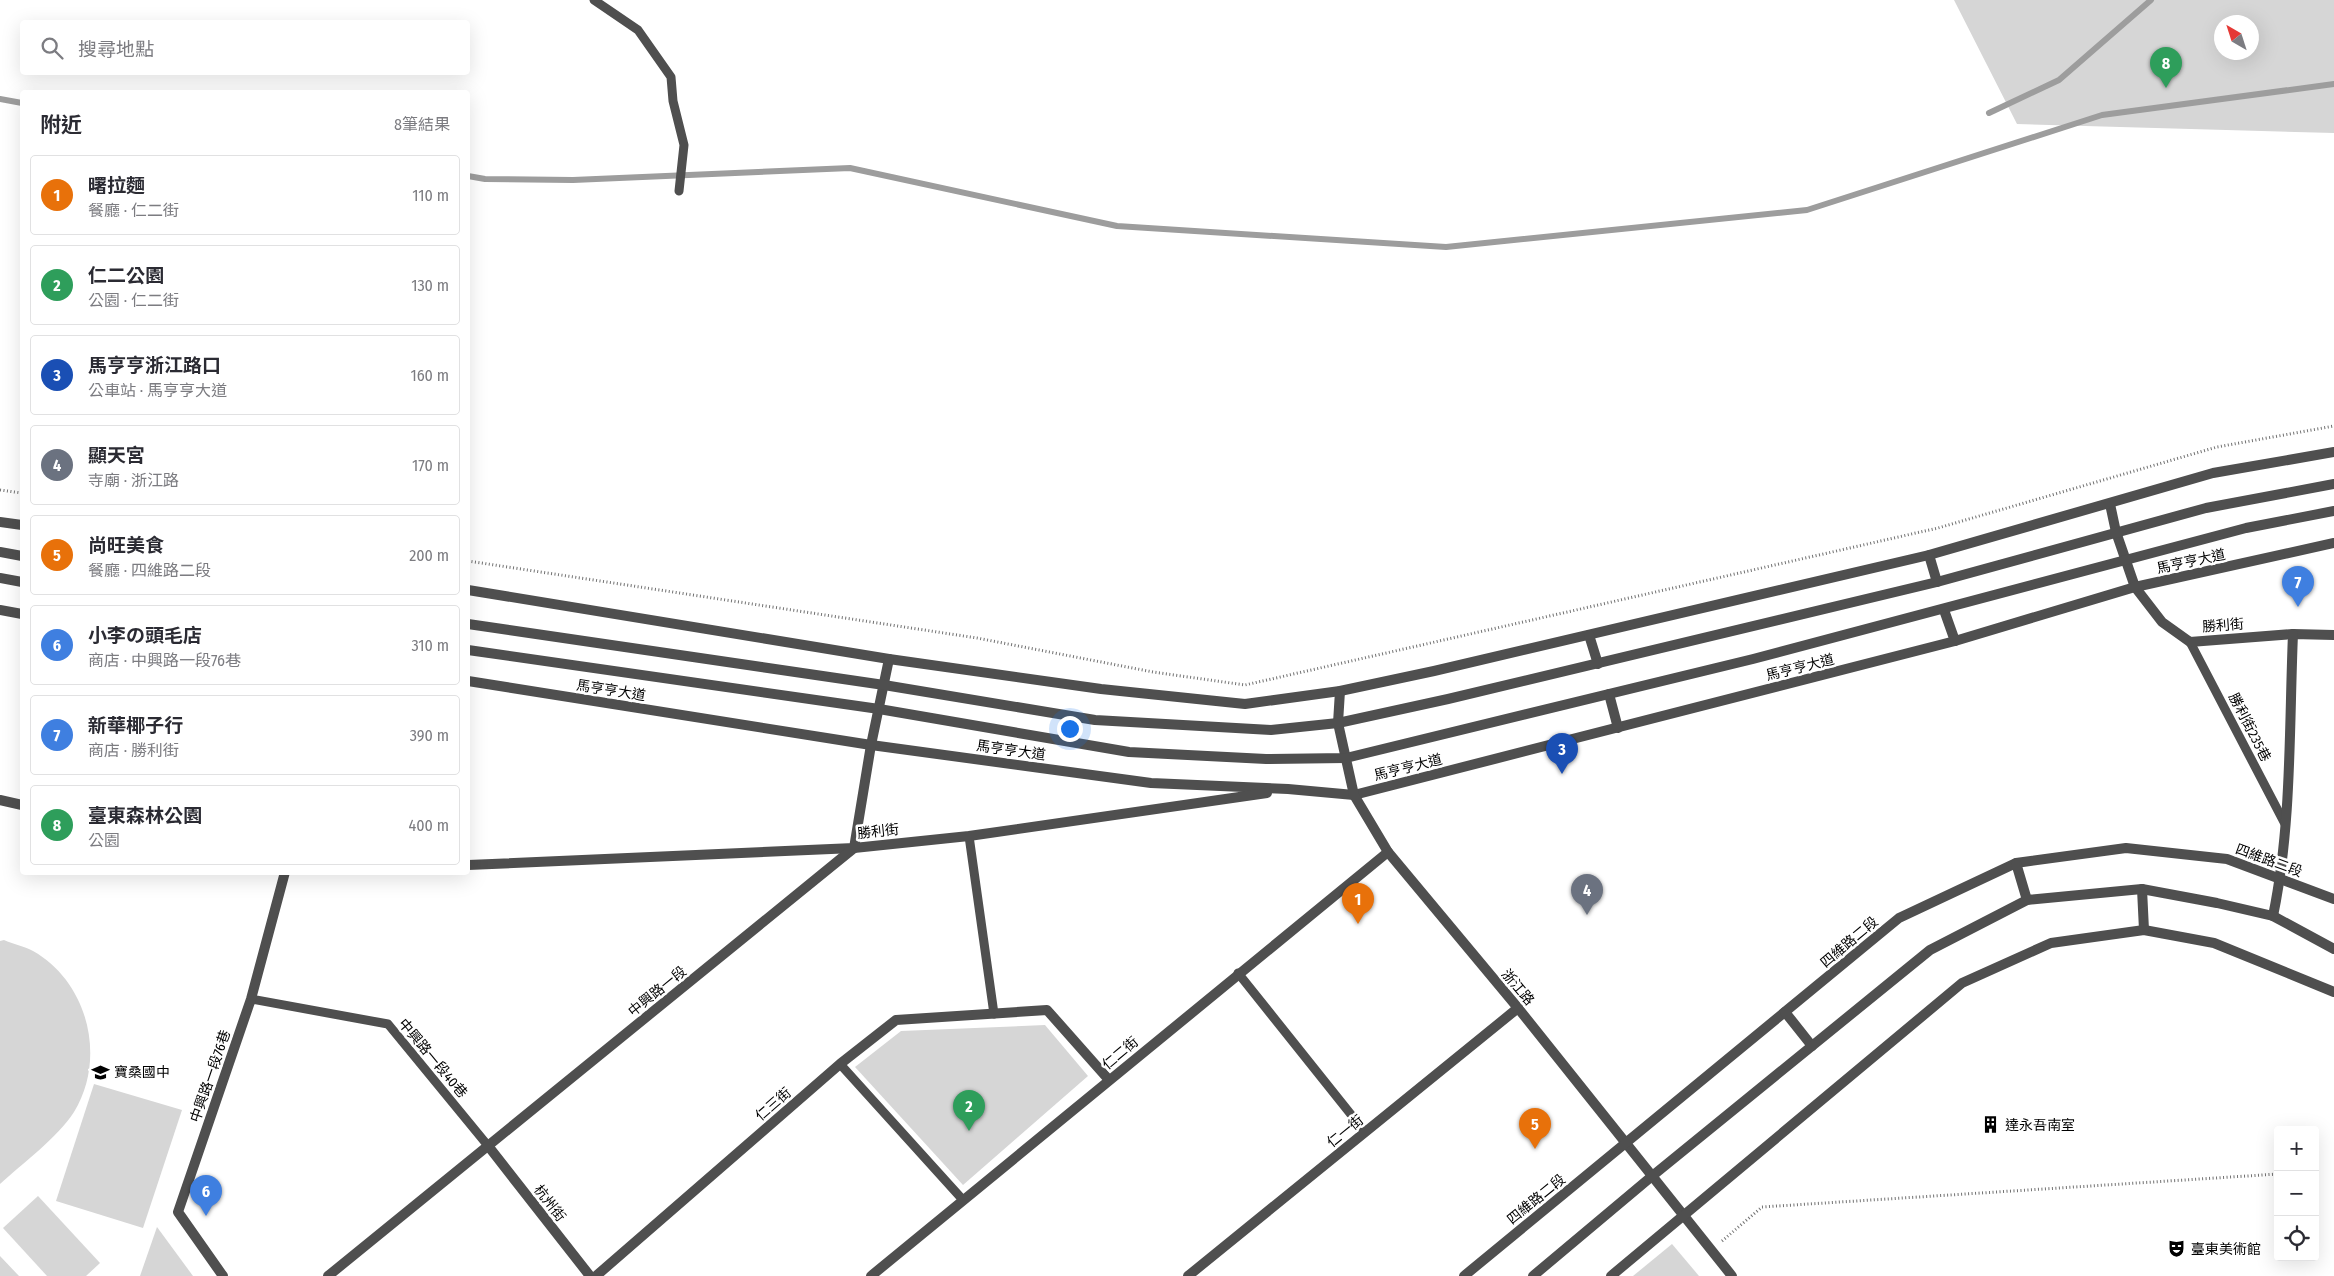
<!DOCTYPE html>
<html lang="zh-TW">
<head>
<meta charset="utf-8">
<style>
	body { margin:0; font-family:"Fira Sans Condensed","Noto Sans TC","Noto Sans JP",sans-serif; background:#f2f2f3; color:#2b2b33 }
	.controls { position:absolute; right:15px; bottom:15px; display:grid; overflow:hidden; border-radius:5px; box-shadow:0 5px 20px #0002 }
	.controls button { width:45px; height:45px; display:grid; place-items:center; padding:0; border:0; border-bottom:1px solid #e1e1e2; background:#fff; color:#2b2b33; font:25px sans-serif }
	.compass { position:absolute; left:2214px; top:15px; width:45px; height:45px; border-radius:50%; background:#fff; box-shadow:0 5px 20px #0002; rotate:321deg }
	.you { position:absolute; left:1069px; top:728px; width:18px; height:18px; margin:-12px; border:4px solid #fff; border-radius:50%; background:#1a73e8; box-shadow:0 0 0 8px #1a73e833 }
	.badge { display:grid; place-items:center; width:32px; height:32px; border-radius:50%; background:#0b8043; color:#fff; font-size:16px; font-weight:700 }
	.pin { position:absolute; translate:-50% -41px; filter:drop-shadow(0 1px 2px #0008) }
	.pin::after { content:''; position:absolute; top:26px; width:18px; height:15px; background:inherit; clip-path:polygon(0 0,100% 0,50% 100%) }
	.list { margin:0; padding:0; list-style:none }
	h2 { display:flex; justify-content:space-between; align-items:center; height:65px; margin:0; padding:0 20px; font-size:21px }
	h2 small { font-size:16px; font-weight:400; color:#7c7c81 }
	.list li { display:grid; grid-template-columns:32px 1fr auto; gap:15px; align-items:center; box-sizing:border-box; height:80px; margin:0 10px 10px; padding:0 10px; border:1px solid #e1e1e2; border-radius:5px }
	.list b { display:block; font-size:19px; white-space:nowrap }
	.list p { margin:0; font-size:16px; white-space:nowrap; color:#7c7c81 }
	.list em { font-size:16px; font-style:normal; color:#7c7c81 }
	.icon { flex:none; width:28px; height:28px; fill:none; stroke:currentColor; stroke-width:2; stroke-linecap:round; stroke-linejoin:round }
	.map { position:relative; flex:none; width:2334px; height:1276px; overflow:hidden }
	.search { position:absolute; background:#fff; box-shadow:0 5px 20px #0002; left:20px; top:20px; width:450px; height:55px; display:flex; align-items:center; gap:12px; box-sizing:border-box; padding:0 18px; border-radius:5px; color:#7c7c81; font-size:19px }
	.panel { position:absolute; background:#fff; box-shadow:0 5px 20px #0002; left:20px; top:90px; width:450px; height:785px; border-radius:5px }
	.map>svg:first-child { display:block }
	.green { fill:#d6d6d6; fill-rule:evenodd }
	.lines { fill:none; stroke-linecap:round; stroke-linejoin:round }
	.stream { stroke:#9d9d9d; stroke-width:6 }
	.path { stroke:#717171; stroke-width:3; stroke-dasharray:1 2.5; stroke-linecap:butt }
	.service { stroke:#4f4f4f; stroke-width:9 }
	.minor { stroke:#4f4f4f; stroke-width:10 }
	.tertiary { stroke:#4f4f4f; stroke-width:10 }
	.labels { text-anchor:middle; stroke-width:5; stroke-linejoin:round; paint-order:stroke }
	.street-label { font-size:14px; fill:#000; stroke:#fff }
	.poi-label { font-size:14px; fill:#000; stroke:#fff; text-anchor:start }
</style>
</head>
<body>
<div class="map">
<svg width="2334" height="1276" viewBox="0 0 2334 1276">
	<rect width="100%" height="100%" fill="#fff"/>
	<g class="green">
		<path d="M1954 0H2334V133L2017 124ZM2222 22H2252V52H2222Z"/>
		<path d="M4 940C13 944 24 946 33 951 88 982 107 1058 74 1112 58 1137 22 1164 0 1184V941Z"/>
		<polygon points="1045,1025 1088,1076 963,1185 855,1067 901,1031"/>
		<polygon points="94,1084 182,1110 143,1228 56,1201"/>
		<polygon points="38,1196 100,1263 86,1276 47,1276 3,1228"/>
		<polygon points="157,1227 193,1276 140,1276"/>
		<polygon points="1672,1244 1699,1276 1633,1276"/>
		<polygon points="0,1256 19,1276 0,1276"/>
	</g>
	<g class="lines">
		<g class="stream">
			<polyline points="0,99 22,103"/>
			<polyline points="1989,113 2059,80 2151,0"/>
			<polyline points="468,176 485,179 573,180 850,168 1117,226 1446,247 1807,210 2102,115 2334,84"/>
		</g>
		<g class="path">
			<polyline points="0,490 22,493"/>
			<polyline points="468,561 977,638 1153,672 1245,685 1938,528 2217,447 2334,426"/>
			<polyline points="1722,1241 1762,1207 2278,1174"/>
		</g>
		<g class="service">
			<polyline points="594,0 638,30 671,77 673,101 684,145 679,191"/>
			<polyline points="2190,642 2285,824"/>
			<polyline points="969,836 994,1014"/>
			<polyline points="1238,973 1365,1132"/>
			<polyline points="251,999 388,1024 489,1147"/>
			<polyline points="840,1064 963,1200"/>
		</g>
		<g class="minor">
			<polyline points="2110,504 2116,532 2135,587 2162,622 2190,642 2293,634 2334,635"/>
			<polyline points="0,522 22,525"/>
			<polyline points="1929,555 1937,582"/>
			<polyline points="468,590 889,659 1101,689 1245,704 1340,691 1434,671 1929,555 2213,473 2334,452"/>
			<polyline points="0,610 22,614"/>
			<polyline points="1944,610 1955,641"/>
			<polyline points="1589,635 1598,664"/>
			<polyline points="468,681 871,745 1151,783 1288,789 1354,795 1955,641 2135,587 2334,543"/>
			<polyline points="1340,691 1338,723 1354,795 1388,852 1518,1008 1732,1276"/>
			<polyline points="1609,694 1618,728"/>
			<polyline points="0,800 22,805"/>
			<polyline points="468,865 854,848 969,836 1267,793"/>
			<path d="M2273 916C2292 824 2289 727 2293 634"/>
			<polyline points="489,1147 590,1276"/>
			<polyline points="223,1276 178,1212 251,999 285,872"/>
			<polyline points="328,1276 854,848 871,745 889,659"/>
			<polyline points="596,1276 840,1064 896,1020 1047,1010 1109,1080"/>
			<polyline points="871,1276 1388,852"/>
			<polyline points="1188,1276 1518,1008"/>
			<polyline points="1464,1276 1899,918 2016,863 2126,848 2227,859 2334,899"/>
			<polyline points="1611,1276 1962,983 2051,943 2144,930 2214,943 2334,992"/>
		</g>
		<g class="tertiary">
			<polyline points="0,552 22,556"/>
			<polyline points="0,578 22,582"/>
			<polyline points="468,624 884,685 1095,720 1271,730 1338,723 1448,699 1937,582 2206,508 2334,484"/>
			<polyline points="468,650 879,709 1129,752 1266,759 1346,758 1753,659 2246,528 2334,511"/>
			<polyline points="2016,863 2027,900"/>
			<polyline points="2142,889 2144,930"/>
			<polyline points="1785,1012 1812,1046"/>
			<polyline points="1533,1276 1651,1177 1930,950 2027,900 2142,889 2217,903 2273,916 2334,949"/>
		</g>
	</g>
	<defs>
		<symbol id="school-bare" viewBox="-9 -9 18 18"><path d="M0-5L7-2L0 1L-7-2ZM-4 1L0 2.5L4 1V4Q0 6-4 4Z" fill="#000" stroke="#fff" stroke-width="2.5" paint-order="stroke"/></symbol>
		<symbol id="building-bare" viewBox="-9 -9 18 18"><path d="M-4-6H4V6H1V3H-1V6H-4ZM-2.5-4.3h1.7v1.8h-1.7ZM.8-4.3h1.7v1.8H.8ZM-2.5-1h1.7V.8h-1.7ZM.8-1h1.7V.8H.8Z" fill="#000" stroke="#fff" stroke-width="2.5" paint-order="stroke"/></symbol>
		<symbol id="theatre-bare" viewBox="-9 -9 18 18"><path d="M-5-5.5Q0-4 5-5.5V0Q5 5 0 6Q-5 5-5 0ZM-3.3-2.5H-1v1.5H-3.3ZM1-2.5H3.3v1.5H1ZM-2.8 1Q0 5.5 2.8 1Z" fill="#000" stroke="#fff" stroke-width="2.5" paint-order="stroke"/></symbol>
	</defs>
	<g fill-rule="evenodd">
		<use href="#school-bare" x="88" y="1060" width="25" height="25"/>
		<use href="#building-bare" x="1978" y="1112" width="25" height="25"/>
		<use href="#theatre-bare" x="2164" y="1236" width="25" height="25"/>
	</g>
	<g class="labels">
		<g class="street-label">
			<text transform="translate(2191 561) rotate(-12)" y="5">馬亨亨大道</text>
			<text transform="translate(2223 625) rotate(-4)" y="5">勝利街</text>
			<text transform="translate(1800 667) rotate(-14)" y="5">馬亨亨大道</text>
			<text transform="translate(611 690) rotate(9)" y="5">馬亨亨大道</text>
			<text transform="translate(2250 727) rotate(63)" y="5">勝利街235巷</text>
			<text transform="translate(1011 750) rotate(8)" y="5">馬亨亨大道</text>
			<text transform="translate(1408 767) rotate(-14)" y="5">馬亨亨大道</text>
			<text transform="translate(878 831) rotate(-6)" y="5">勝利街</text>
			<text transform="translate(2269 860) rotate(20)" y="5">四維路二段</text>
			<text transform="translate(1849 942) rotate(-40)" y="5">四維路二段</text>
			<text transform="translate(1518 987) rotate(50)" y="5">浙江路</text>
			<text transform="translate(657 991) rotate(-39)" y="5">中興路一段</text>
			<text transform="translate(1120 1053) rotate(-40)" y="5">仁二街</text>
			<text transform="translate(433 1058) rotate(50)" y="5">中興路一段40巷</text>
			<text transform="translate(210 1076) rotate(-71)" y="5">中興路一段76巷</text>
			<text transform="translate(773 1104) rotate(-41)" y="5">仁三街</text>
			<text transform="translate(1345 1131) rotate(-39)" y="5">仁一街</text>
			<text transform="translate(1536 1199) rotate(-39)" y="5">四維路二段</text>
			<text transform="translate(550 1203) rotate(52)" y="5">杭州街</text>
		</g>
		<g class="poi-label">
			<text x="114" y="1077">寶桑國中</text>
			<text x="2005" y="1130">達永吾南室</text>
			<text x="2191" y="1254">臺東美術館</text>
		</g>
	</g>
</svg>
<div class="controls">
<button>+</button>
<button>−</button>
<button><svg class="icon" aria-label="locate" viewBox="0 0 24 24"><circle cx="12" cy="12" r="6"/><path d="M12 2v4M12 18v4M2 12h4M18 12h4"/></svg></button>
</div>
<svg class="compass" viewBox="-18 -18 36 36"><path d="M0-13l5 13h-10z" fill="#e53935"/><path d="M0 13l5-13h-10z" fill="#7c7c81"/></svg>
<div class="you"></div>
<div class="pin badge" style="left:1358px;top:924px;background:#e8710a">1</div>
<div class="pin badge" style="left:969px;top:1131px;background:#2e9e5b">2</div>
<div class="pin badge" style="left:1562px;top:774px;background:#1a4fb4">3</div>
<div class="pin badge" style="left:1587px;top:915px;background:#6b7280">4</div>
<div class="pin badge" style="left:1535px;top:1149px;background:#e8710a">5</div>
<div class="pin badge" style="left:206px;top:1216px;background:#3f7fe0">6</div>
<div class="pin badge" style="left:2298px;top:607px;background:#3f7fe0">7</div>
<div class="pin badge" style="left:2166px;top:88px;background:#2e9e5b">8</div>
<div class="search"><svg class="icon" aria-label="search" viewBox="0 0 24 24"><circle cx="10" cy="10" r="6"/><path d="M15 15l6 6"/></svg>搜尋地點</div>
<section class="panel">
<h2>附近<small>8筆結果</small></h2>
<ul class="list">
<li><span class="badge" style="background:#e8710a">1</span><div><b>曙拉麵</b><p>餐廳 · 仁二街</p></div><em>110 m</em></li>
<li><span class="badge" style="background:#2e9e5b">2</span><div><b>仁二公園</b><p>公園 · 仁二街</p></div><em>130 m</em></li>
<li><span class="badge" style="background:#1a4fb4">3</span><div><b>馬亨亨浙江路口</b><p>公車站 · 馬亨亨大道</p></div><em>160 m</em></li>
<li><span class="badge" style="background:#6b7280">4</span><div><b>顯天宮</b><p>寺廟 · 浙江路</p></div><em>170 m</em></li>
<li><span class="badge" style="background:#e8710a">5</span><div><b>尚旺美食</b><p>餐廳 · 四維路二段</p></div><em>200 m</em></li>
<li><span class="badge" style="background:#3f7fe0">6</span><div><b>小李の頭毛店</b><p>商店 · 中興路一段76巷</p></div><em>310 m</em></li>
<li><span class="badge" style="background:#3f7fe0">7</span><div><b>新華椰子行</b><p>商店 · 勝利街</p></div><em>390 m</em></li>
<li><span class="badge" style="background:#2e9e5b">8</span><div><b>臺東森林公園</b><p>公園</p></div><em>400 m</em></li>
</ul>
</section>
</div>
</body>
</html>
